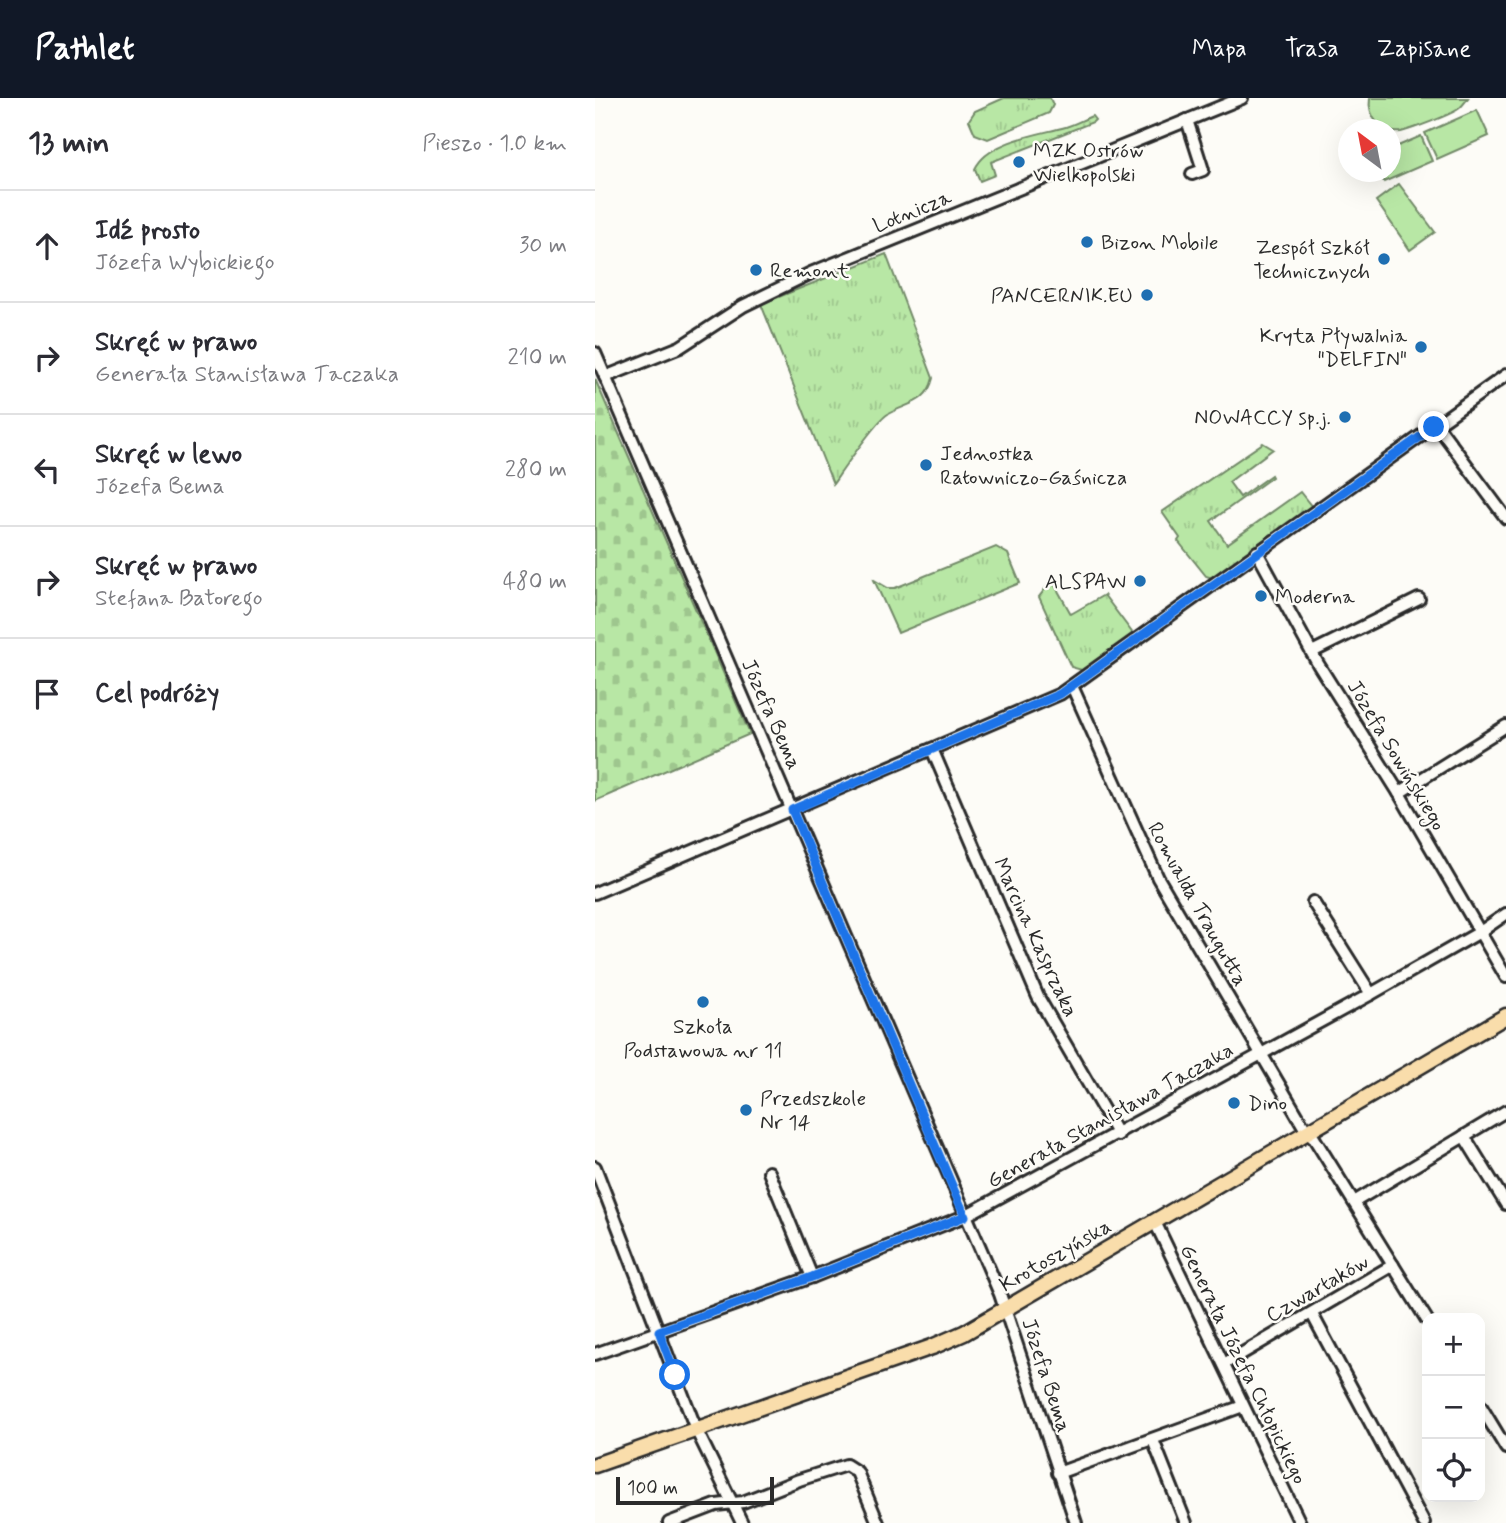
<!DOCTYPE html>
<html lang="pl">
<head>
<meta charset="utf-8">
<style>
	body { margin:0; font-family:Mynerve,sans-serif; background:#f2f2f3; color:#2b2b33 }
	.controls { position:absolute; right:21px; bottom:21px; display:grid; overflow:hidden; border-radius:14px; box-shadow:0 7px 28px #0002 }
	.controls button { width:63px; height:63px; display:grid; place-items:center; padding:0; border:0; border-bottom:2px solid #e1e1e2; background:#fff; color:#2b2b33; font:35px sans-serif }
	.compass { position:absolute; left:743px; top:21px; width:63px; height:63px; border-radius:50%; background:#fff; box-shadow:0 7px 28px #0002; rotate:328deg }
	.scale { position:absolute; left:21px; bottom:18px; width:158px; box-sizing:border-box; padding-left:7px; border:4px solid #2b2b2b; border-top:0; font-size:19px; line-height:24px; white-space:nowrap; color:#2b2b2b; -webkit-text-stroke:5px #fdfcf7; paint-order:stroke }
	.stop { position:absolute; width:21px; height:21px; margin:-16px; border:5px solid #1a73e8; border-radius:50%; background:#fff }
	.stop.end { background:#1a73e8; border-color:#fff; box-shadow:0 2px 7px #0008 }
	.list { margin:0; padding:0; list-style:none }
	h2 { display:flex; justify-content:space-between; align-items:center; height:91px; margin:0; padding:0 28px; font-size:30px }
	h2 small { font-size:23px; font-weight:400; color:#7c7c81 }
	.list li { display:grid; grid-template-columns:46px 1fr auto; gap:21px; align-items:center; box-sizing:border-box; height:112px; padding:0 28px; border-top:2px solid #e1e1e2 }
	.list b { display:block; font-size:26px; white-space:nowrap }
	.list p { margin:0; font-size:23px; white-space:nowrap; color:#7c7c81 }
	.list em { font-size:23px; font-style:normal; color:#7c7c81 }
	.icon { flex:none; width:38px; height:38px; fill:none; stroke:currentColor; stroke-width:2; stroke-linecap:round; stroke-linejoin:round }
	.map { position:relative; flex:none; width:911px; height:1425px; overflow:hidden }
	header { display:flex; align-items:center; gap:42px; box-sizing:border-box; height:98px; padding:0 35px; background:#111827; color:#fff }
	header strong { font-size:33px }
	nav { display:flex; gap:38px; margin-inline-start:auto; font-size:24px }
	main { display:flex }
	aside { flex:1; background:#fff }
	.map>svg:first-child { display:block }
	.grass { fill:url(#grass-tufts); stroke:#728968; stroke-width:2 }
	.cemetery { fill:url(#cemetery-stones); stroke:#728968; stroke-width:2 }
	.park { fill:#b8e7a5; stroke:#728968; stroke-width:2 }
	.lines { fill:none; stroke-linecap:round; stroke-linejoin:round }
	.minor-casing { stroke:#2b2b2b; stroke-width:16 }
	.major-casing { stroke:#2b2b2b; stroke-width:19 }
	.minor { stroke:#fdfcf7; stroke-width:10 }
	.major { stroke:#f9ddab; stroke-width:14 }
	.route { stroke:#1a73e8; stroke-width:9 }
	.poi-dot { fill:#1f6fb2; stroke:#fdfcf7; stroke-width:2.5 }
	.labels { text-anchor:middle; stroke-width:5; stroke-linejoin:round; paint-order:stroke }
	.poi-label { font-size:21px; fill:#2b2b2b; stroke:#fdfcf7; text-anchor:start }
	.street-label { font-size:21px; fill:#2b2b2b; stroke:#fdfcf7 }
</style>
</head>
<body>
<header>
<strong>Pathlet</strong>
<nav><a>Mapa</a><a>Trasa</a><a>Zapisane</a></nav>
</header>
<main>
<aside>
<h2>13 min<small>Pieszo · 1.0 km</small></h2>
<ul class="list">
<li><svg class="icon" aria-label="ahead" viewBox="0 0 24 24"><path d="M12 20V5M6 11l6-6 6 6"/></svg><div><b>Idź prosto</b><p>Józefa Wybickiego</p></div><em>30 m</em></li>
<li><svg class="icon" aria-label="right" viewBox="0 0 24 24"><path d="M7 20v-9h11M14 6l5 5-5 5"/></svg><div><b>Skręć w prawo</b><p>Generała Stanisława Taczaka</p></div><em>210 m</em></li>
<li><svg class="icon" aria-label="left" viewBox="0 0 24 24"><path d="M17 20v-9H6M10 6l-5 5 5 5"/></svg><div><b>Skręć w lewo</b><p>Józefa Bema</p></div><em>280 m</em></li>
<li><svg class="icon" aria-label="right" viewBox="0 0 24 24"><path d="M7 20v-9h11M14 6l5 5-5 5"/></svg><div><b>Skręć w prawo</b><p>Stefana Batorego</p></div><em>480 m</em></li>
<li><svg class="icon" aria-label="arrive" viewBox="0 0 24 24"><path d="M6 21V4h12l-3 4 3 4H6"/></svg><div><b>Cel podróży</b></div></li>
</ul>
</aside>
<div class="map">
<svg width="911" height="1425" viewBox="0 0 911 1425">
	<defs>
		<pattern id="grass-tufts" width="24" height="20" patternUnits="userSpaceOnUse" patternTransform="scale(1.75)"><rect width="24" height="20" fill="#b8e7a5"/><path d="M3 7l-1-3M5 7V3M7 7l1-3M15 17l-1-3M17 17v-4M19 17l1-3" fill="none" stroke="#9ec68e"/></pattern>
		<pattern id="cemetery-stones" width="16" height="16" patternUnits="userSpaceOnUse" patternTransform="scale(1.75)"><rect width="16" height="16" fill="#b8e7a5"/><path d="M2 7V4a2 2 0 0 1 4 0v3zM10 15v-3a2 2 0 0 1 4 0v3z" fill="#9ec68e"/></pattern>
	</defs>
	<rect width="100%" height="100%" fill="#fdfcf7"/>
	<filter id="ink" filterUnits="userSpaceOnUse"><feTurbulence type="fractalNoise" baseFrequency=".0143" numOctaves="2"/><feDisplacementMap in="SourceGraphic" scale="14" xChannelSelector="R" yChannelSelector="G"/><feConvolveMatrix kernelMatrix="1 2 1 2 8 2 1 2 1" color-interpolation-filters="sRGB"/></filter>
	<g filter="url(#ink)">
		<g class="grass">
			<polygon points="409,0 455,0 458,7 454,15 393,41 380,36 374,22 380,13"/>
			<path d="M497 18 500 22 498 24 396 64 400 77 385 83 380 71C392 44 440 37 467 30 477 28 487 22 497 18Z"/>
			<path d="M291 156 338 280C332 306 312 305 293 316 281 323 247 373 238 386L166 206Z"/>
			<polygon points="668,345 678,351 634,384 645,399 676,377 677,379 616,423 632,446 705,394 717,409 617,480 611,478 583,443 585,440 567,414"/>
			<polygon points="401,449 413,456 425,485 303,535 279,482 293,490 300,490"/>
			<polygon points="457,482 476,516 509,497 539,537 490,573 476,569 444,499"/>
		</g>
		<polygon class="cemetery" points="0,281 155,636 0,703"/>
		<g class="park">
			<path d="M775 0H873C870 4 867 9 862 12 852 18 818 31 806 34 787 37 772 18 775 0Z"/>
			<polygon points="882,12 894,38 842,61 830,35"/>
			<polygon points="826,38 837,63 789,84 785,74 796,74 796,51"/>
			<polygon points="804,86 840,134 815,152 781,103"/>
		</g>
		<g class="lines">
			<defs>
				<g id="minor">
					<polyline points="592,22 608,72 597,76"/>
					<polyline points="0,255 405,1196 481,1425"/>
					<polyline points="10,279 85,249 148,208 216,175 647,0"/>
					<polyline points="842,327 911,420"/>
					<polyline points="662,454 723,566 804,695 911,879"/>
					<polyline points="717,554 824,501"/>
					<polyline points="477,588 563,780 712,1034"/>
					<polyline points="337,651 443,899 523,1037"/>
					<polyline points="804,695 911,628"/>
					<polyline points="0,795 465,596 911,277"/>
					<polyline points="718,804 776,896"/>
					<polyline points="714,1032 832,1222"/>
					<polyline points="869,1038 911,1106"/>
					<polyline points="0,1069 101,1331 147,1425"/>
					<polyline points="174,1074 217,1179"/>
					<polyline points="759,1104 911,1013"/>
					<polyline points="560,1124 705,1425"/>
					<polyline points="717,1216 829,1425"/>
					<polyline points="0,1256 217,1179 370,1118 776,896 885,834 911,816"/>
					<polyline points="629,1266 798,1167"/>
					<polyline points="885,1307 911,1350"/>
					<polyline points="558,1342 591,1425"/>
					<polyline points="463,1375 648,1308"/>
					<polyline points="74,1425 121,1407 148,1404 204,1382 251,1367 262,1374 283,1425"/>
				</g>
				<polyline id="major" points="0,1367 337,1249 369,1235 911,918"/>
			</defs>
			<use href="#minor" class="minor-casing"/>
			<use href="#major" class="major-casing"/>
			<use href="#minor" class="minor"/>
			<use href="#major" class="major"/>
		</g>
	</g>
	<g class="lines" filter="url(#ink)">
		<polyline class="route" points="80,1277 64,1233 217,1179 370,1118 197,712 465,596 839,329"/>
	</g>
	<g class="poi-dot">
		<circle cx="424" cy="64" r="7"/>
		<circle cx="492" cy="144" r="7"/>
		<circle cx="789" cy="161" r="7"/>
		<circle cx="161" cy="172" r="7"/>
		<circle cx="552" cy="197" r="7"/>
		<circle cx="826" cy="249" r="7"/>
		<circle cx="750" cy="319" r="7"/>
		<circle cx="331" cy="367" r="7"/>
		<circle cx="545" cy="483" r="7"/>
		<circle cx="666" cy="498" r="7"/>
		<circle cx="108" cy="904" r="7"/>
		<circle cx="639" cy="1005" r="7"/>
		<circle cx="151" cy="1012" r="7"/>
	</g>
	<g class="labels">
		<g class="poi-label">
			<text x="438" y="59">MZK Ostrów<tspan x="438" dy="24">Wielkopolski</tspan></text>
			<text x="506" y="151">Bizon Mobile</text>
			<text x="775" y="156" text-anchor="end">Zespół Szkół<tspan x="775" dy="24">Technicznych</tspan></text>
			<text x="175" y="179">Remont</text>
			<text x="538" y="204" text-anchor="end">PANCERNIK.EU</text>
			<text x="812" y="244" text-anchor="end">Kryta Pływalnia<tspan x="812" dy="24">"DELFIN"</tspan></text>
			<text x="736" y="326" text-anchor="end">NOWACCY sp.j.</text>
			<text x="345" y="362">Jednostka<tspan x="345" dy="24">Ratowniczo-Gaśnicza</tspan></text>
			<text x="531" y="490" text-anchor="end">ALSPAW</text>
			<text x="680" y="505">Moderna</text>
			<text x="108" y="935" text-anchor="middle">Szkoła<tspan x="108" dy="24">Podstawowa nr 11</tspan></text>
			<text x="165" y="1007">Przedszkole<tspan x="165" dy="24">Nr 14</tspan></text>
			<text x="653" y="1012">Dino</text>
		</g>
		<g class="street-label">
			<text transform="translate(317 113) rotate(-22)" y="7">Lotnicza</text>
			<text transform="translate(177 616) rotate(66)" y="7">Józefa Bema</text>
			<text transform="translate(802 657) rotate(59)" y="7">Józefa Sowińskiego</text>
			<text transform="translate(603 806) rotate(61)" y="7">Romualda Traugutta</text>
			<text transform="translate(441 839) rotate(65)" y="7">Marcina Kasprzaka</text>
			<text transform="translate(515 1017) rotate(-29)" y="7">Generała Stanisława Taczaka</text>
			<text transform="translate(460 1157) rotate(-30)" y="7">Krotoszyńska</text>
			<text transform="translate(722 1190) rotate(-30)" y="7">Czwartaków</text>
			<text transform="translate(649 1266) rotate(64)" y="7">Generała Józefa Chłopickiego</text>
			<text transform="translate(452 1277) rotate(72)" y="7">Józefa Bema</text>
		</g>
	</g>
</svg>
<div class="controls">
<button>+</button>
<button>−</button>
<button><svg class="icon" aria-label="locate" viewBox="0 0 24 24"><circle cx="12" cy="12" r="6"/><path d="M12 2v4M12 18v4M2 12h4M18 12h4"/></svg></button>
</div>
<svg class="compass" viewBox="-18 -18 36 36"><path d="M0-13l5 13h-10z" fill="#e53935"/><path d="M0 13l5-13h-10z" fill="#7c7c81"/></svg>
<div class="scale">100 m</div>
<div class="stop" style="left:80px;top:1277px"></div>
<div class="stop end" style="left:839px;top:329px"></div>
</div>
</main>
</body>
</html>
